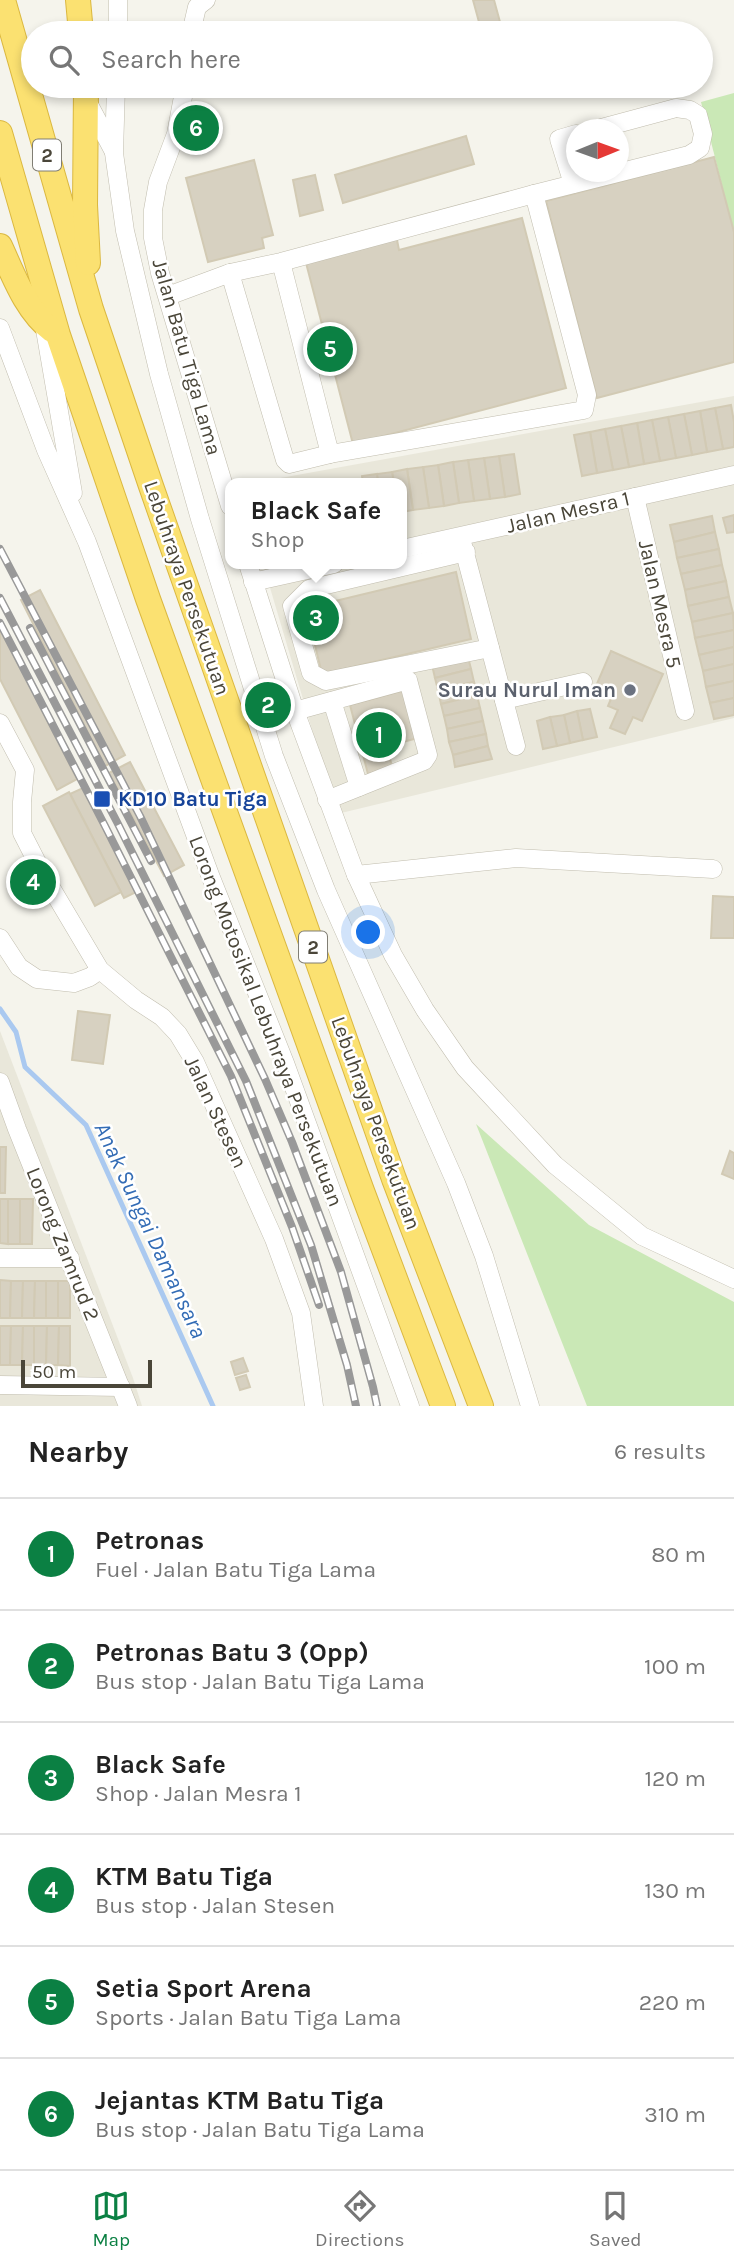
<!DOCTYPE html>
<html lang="en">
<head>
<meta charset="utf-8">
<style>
	body { margin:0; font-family:Karla,sans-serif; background:#f2f2f2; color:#222 }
	.compass { position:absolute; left:566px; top:119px; width:63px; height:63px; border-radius:50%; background:#fff; box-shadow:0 4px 10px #0003; rotate:89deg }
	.scale { position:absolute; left:21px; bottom:18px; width:131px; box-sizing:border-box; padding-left:7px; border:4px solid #4a4639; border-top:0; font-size:19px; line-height:24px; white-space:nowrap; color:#4a4639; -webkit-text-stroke:5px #fff; paint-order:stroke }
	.you { position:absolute; left:369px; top:933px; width:24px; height:24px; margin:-18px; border:5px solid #fff; border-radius:50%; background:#1a73e8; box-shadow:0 0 0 10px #1a73e833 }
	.badge { display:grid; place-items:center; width:46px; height:46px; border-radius:50%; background:#0b8043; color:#fff; font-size:23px; font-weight:700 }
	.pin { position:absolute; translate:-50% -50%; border:4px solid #fff; box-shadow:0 2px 7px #0006 }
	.popup { position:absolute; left:225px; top:478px; width:182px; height:91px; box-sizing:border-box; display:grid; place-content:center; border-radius:14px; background:#fff; filter:drop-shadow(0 2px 5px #0005); font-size:23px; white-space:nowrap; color:#767676 }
	.popup b { font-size:26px; color:#222 }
	.popup::after { content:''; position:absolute; left:50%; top:100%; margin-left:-14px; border:14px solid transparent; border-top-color:#fff }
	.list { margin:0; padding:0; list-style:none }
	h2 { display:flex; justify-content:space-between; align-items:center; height:91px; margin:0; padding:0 28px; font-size:30px }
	h2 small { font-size:23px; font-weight:400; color:#767676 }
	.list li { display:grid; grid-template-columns:46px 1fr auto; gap:21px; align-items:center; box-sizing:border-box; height:112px; padding:0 28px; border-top:2px solid #e0e0e0 }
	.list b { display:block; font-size:26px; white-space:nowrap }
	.list p { margin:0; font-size:23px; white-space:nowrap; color:#767676 }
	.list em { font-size:23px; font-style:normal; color:#767676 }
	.icon { flex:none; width:38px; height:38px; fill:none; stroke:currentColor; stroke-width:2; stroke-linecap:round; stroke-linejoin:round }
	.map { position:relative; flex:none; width:734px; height:1406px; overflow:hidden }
	.search { position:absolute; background:#fff; box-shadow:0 4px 10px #0003; left:21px; right:21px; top:21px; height:77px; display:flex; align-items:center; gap:18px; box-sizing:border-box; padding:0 24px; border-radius:38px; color:#767676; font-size:26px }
	.sheet { height:763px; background:#fff }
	nav { display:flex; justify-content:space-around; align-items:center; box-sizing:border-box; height:98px; border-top:2px solid #e0e0e0; background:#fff; font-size:19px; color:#767676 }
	nav a { display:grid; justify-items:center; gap:4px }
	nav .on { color:#0b8043 }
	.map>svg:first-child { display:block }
	.residential { fill:#e9e7da }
	.green { fill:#cae8b6 }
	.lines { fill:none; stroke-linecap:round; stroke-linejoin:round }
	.stream { stroke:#aac9f0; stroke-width:5 }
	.building { fill:#d7d1c1; stroke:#d2cab4; stroke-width:2 }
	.minor-casing { stroke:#c1bdae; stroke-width:19 }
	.highway-casing { stroke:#dbb840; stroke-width:26 }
	.minor { stroke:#fff; stroke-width:18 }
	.highway { stroke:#fbe171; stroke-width:24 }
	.rail-casing { stroke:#999; stroke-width:8 }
	.rail { stroke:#fff; stroke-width:5; stroke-dasharray:16; stroke-linecap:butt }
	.worship-dot { fill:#6b7280; stroke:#fff; stroke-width:2.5 }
	.transit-dot { fill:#1a4fb4; stroke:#fff; stroke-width:2.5 }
	.labels { text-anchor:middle; stroke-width:5; stroke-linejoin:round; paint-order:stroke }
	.shield { fill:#fff; stroke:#807e74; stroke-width:2 }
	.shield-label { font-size:19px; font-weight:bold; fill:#4a4639 }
	.street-label { font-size:21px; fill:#4a4639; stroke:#fff }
	.worship-label { font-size:21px; font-weight:bold; fill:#5b616d; stroke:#fff; text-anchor:end }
	.transit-label { font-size:21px; font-weight:bold; fill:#164399; stroke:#fff; text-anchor:start }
	.water-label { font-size:23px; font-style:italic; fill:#336cb5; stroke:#fff }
</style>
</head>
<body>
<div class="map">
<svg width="734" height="1406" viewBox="0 0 734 1406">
	<rect width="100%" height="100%" fill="#f5f4ec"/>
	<g class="residential">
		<polygon points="734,396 734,718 337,814 263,564 402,564 402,483 252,483"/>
		<polygon points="0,1031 133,1378 142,1406 0,1406"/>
	</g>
	<g class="green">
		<polygon points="734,93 734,233 701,102"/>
		<polygon points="476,1124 589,1225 734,1302 734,1406 587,1406"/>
	</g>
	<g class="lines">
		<polyline class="stream" points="0,1009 16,1032 25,1067 86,1125 213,1406"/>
	</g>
	<g class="building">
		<polygon points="473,0 494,0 503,33 482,33"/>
		<polygon points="495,86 517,86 518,90 498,95"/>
		<polygon points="466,136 474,164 343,203 335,175"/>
		<polygon points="714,157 734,232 734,362 597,398 546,201"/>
		<polygon points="254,160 273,235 262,238 264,248 208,262 186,178"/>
		<polygon points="315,175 323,210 300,216 293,180"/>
		<polygon points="522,218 566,388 353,444 305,259 396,235 399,250"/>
		<polygon points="731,405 734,422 734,447 723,449 715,408"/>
		<polygon points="715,408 723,449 707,452 700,411"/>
		<polygon points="700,411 707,452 692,455 684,414"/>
		<polygon points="684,414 692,455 676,458 668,417"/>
		<polygon points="668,417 676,458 660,461 652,420"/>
		<polygon points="652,420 660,461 644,464 637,423"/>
		<polygon points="637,423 644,464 629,467 621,426"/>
		<polygon points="621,426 629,467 613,470 605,429"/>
		<polygon points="605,429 613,470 597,473 590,432"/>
		<polygon points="590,432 597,473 582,476 574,435"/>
		<polygon points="514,454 520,494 505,497 499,456"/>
		<polygon points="499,456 505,497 490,499 484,458"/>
		<polygon points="484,458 490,499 474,501 468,460"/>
		<polygon points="468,460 474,501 459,503 453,462"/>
		<polygon points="453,462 459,503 444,506 438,465"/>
		<polygon points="438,465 444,506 429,508 423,467"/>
		<polygon points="423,467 429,508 413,510 407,469"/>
		<polygon points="407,469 413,510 402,512 402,483 394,483 392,472"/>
		<polygon points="392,472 394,483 378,483 377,474"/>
		<polygon points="377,474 378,483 363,483 362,476"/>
		<polygon points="734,515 734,532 727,533 723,518"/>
		<polygon points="712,516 715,532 674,542 670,525"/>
		<polygon points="715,532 719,549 677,558 674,542"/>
		<polygon points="719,549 722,565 681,574 677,558"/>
		<polygon points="722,565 726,581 685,590 681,574"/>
		<polygon points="456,572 471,639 322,674 306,608"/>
		<polygon points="726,581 729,597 688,606 685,590"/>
		<polygon points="40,590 125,755 105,766 21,600"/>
		<polygon points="729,597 733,613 692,622 688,606"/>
		<polygon points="733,613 734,630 695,638 692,622"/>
		<polygon points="0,628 77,779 57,790 0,679"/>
		<polygon points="734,630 734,647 699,655 695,638"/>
		<polygon points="734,647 734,664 703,671 699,655"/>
		<polygon points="611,651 663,674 642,721 633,717 625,734 610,728 618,710 608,706 613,694 596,686"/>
		<polygon points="468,657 471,669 435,678 432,665"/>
		<polygon points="734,664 734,681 706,687 703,671"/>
		<polygon points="471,669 474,682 438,690 435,678"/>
		<polygon points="734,681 734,698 710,703 706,687"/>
		<polygon points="474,682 477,695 441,704 438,690"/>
		<polygon points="405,690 418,738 387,746 392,767 368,774 350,705"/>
		<polygon points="477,695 480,708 444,716 441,704"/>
		<polygon points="734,698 734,715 714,719 710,703"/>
		<polygon points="480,708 483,721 447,729 444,716"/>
		<polygon points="590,709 597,737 583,740 577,711"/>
		<polygon points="577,711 583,740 570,743 564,715"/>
		<polygon points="564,715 570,743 557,746 550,717"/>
		<polygon points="550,717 557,746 543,749 537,721"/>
		<polygon points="483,721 486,734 449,742 447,729"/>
		<polygon points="486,734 488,746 453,755 449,742"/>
		<polygon points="488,746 492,759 455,767 453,755"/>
		<polygon points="130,762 184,865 164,876 109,773"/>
		<polygon points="83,788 136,892 124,898 70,794"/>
		<polygon points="69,792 121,892 95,906 43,806"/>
		<polygon points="713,896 734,897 734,938 711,938"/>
		<polygon points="78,1011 110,1015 103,1064 72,1060"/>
		<polygon points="0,1147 6,1147 5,1193 0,1193"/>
		<polygon points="730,1151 734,1153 734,1179 722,1174"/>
		<polygon points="0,1199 8,1199 8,1244 0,1243"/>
		<rect x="8" y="1199" width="12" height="45"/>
		<polygon points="20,1199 33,1199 32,1244 20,1244"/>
		<polygon points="0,1280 11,1281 10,1318 0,1318"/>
		<polygon points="11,1281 23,1281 22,1318 10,1318"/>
		<polygon points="23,1281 35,1281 34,1318 22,1318"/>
		<polygon points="35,1281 46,1281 46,1318 34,1318"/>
		<rect x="46" y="1281" width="12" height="37"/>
		<rect x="58" y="1281" width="12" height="37"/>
		<polygon points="0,1326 11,1326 10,1365 0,1365"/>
		<polygon points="11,1326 23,1326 22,1365 10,1365"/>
		<polygon points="23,1326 34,1326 34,1365 22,1365"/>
		<polygon points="34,1326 47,1326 46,1365 34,1365"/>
		<polygon points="47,1326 59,1326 58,1365 46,1365"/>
		<polygon points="59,1326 70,1326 70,1366 58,1365"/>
		<polygon points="243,1358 248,1371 235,1375 231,1362"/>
		<polygon points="246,1375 250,1387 240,1390 236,1378"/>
	</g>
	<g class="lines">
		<defs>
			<g id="minor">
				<polyline points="118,33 118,0"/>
				<polyline points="191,33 197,7 206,0"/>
				<polyline points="116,86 114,153 125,231 159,374 200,519 274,756 326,890 456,1183 484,1256 530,1406"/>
				<polyline points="185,86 176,134 158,182 153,210 153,238 160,273 230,506"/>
				<polyline points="87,101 113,150"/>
				<polyline points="573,184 559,139 576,134"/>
				<polyline points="534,194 689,155 700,148 703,134 698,115 690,110 676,108 594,130"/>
				<polyline points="230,273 285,460 289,464 330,454"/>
				<polyline points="168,296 230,273 281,262 534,194 587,395 584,410 330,454 281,262"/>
				<polyline points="44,324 73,493"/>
				<polyline points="0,328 46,450 87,542 210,875 285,1063 410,1406"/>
				<polyline points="635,497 685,711"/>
				<polyline points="462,542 516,746"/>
				<polyline points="402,549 734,475"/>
				<polyline points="466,552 309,589 292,606 311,673 326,681 490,648"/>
				<polyline points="248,564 295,711 356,875 393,955 425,1010 465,1068 555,1165 642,1236 734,1279"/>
				<polyline points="253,582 334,564"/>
				<polyline points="504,700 583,682"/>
				<polyline points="332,701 359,787"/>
				<polyline points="295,711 408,680 428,755 424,761 327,800"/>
				<polyline points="0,723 25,770 22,802 22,833 43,874 100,970 136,1000 162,1017 178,1034 195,1062 274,1239 301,1313 314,1406"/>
				<polyline points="356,875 516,858 713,869"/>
				<polyline points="0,938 19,967 37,979 74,983 90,977 100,970"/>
				<polyline points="0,1082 17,1129 128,1406"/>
				<polyline points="0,1258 70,1258"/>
				<polyline points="0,1385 121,1387"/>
			</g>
			<g id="highway">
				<polyline points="3,0 91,309 151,486 394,1179 481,1406"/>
				<polyline points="78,0 81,33"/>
				<polyline points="86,86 85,205 88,263"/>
				<polyline points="0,133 58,335 148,599 362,1191 443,1406"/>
				<path d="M0 246C13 274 26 311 52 330"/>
			</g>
		</defs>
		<use href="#minor" class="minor-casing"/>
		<use href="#highway" class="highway-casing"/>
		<use href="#minor" class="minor"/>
		<use href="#highway" class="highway"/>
		<defs>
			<g id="rail">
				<polyline points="0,549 140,816 265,1079 292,1142 341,1272 373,1387 377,1406"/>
				<polyline points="0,598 117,822 246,1081 311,1245 347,1365 356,1406"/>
				<polyline points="0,623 105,826 231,1076 292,1227 319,1305"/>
				<polyline points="30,628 151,861"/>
			</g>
		</defs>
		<use href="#rail" class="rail-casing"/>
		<use href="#rail" class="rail"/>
	</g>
	<circle class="worship-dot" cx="630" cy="690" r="7"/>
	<rect class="transit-dot" x="93" y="790" width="18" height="18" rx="3.5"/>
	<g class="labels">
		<g class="shield">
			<rect x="33" y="139.5" width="28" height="31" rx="5"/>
			<rect x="299" y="931.5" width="28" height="31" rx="5"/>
		</g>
		<g class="shield-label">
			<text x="47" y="162">2</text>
			<text x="313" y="954">2</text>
		</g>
		<g class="street-label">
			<text transform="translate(187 357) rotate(74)" y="7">Jalan Batu Tiga Lama</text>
			<text transform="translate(568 512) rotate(-13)" y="7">Jalan Mesra 1</text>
			<text transform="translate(187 588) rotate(71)" y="7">Lebuhraya Persekutuan</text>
			<text transform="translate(660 604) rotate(77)" y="7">Jalan Mesra 5</text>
			<text transform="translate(266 1021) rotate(69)" y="7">Lorong Motosikal Lebuhraya Persekutuan</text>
			<text transform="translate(216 1112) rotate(65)" y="7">Jalan Stesen</text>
			<text transform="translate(376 1123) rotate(70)" y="7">Lebuhraya Persekutuan</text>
			<text transform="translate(63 1244) rotate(68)" y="7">Lorong Zamrud 2</text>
		</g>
		<g class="worship-label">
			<text x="616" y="697">Surau Nurul Iman</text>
		</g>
		<g class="transit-label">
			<text x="118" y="806">KD10 Batu Tiga</text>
		</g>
		<g class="water-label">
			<text transform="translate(151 1230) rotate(65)" y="8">Anak Sungai Damansara</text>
		</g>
	</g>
</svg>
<svg class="compass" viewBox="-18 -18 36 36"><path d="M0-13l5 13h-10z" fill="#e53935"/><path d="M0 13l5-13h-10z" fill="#767676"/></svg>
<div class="scale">50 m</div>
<div class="you"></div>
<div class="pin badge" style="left:379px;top:735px">1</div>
<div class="pin badge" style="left:268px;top:705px">2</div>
<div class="pin badge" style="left:316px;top:618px">3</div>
<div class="popup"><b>Black Safe</b>Shop</div>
<div class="pin badge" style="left:33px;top:882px">4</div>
<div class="pin badge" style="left:330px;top:349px">5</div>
<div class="pin badge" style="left:196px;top:128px">6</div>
<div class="search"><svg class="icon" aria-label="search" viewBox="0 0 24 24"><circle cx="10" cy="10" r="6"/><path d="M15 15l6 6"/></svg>Search here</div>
</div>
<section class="sheet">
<h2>Nearby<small>6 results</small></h2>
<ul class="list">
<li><span class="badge">1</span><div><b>Petronas</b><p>Fuel · Jalan Batu Tiga Lama</p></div><em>80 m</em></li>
<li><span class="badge">2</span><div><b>Petronas Batu 3 (Opp)</b><p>Bus stop · Jalan Batu Tiga Lama</p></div><em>100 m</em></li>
<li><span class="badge">3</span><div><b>Black Safe</b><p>Shop · Jalan Mesra 1</p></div><em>120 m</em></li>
<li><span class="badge">4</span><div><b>KTM Batu Tiga</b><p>Bus stop · Jalan Stesen</p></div><em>130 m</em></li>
<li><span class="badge">5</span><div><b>Setia Sport Arena</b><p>Sports · Jalan Batu Tiga Lama</p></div><em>220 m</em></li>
<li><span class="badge">6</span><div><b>Jejantas KTM Batu Tiga</b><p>Bus stop · Jalan Batu Tiga Lama</p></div><em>310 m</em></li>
</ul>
</section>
<nav>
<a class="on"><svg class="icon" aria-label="map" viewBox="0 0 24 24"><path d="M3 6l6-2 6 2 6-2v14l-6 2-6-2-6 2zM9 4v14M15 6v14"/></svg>Map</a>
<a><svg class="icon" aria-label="directions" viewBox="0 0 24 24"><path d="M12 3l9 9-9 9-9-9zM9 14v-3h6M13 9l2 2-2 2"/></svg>Directions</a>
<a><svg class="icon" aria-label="saved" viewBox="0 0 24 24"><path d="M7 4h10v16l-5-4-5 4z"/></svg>Saved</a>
</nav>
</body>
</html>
